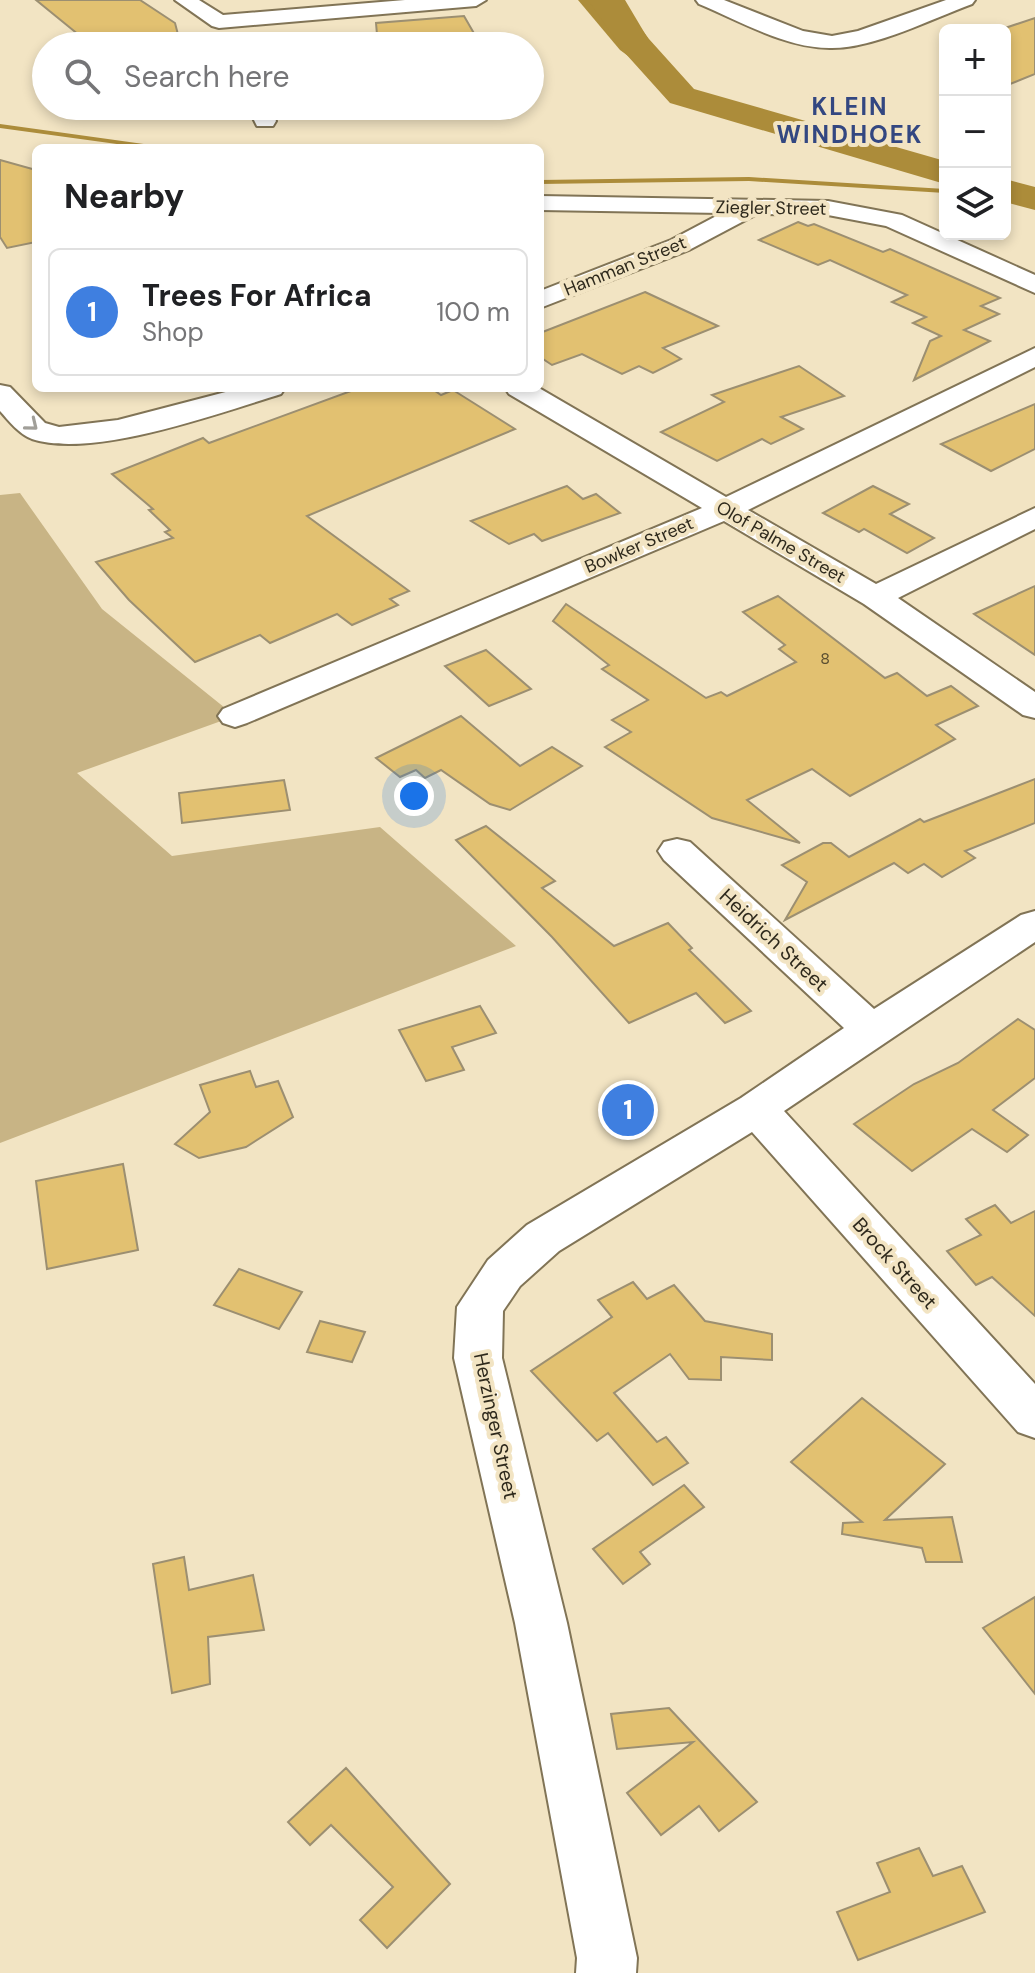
<!DOCTYPE html>
<html lang="en">
<head>
<meta charset="utf-8">
<style>
	body { margin:0; font-family:"DM Sans",sans-serif; background:#f6f6f6; color:#202124 }
	.controls { position:absolute; right:24px; top:24px; display:grid; overflow:hidden; border-radius:12px; box-shadow:0 4px 12px #0003 }
	.controls button { width:72px; height:72px; display:grid; place-items:center; padding:0; border:0; border-bottom:2px solid #e0e0e0; background:#fff; color:#202124; font:40px sans-serif }
	.you { position:absolute; left:414px; top:796px; width:28px; height:28px; margin:-20px; border:6px solid #fff; border-radius:50%; background:#1a73e8; box-shadow:0 0 0 12px #1a73e833 }
	.badge { display:grid; place-items:center; width:52px; height:52px; border-radius:50%; background:#1a73e8; color:#fff; font-size:26px; font-weight:700 }
	.pin { position:absolute; translate:-50% -50%; border:4px solid #fff; box-shadow:0 2px 8px #0006 }
	.list { margin:0; padding:0; list-style:none }
	h2 { display:flex; justify-content:space-between; align-items:center; height:104px; margin:0; padding:0 32px; font-size:34px }
	h2 small { font-size:26px; font-weight:400; color:#757577 }
	.list li { display:grid; grid-template-columns:52px 1fr auto; gap:24px; align-items:center; box-sizing:border-box; height:128px; margin:0 16px 16px; padding:0 16px; border:2px solid #e0e0e0; border-radius:12px }
	.list b { display:block; font-size:30px; white-space:nowrap }
	.list p { margin:0; font-size:26px; white-space:nowrap; color:#757577 }
	.list em { font-size:26px; font-style:normal; color:#757577 }
	.icon { flex:none; width:44px; height:44px; fill:none; stroke:currentColor; stroke-width:2; stroke-linecap:round; stroke-linejoin:round }
	.map { position:relative; flex:none; width:1035px; height:1973px; overflow:hidden }
	.search { position:absolute; background:#fff; box-shadow:0 4px 12px #0003; left:32px; top:32px; width:512px; height:88px; display:flex; align-items:center; gap:20px; box-sizing:border-box; padding:0 28px; border-radius:44px; color:#757577; font-size:30px }
	.panel { position:absolute; background:#fff; box-shadow:0 4px 12px #0003; left:32px; top:144px; width:512px; height:248px; border-radius:12px }
	.map>svg:first-child { display:block }
	.green { fill:#c8b485 }
	.water { fill:#ac8c3a }
	.lines { fill:none; stroke-linecap:round; stroke-linejoin:round }
	.stream { fill:#ac8c3a; fill-rule:evenodd }
	.river { fill:#ac8c3a; fill-rule:evenodd }
	.building { fill:#e2c171; stroke:#9c8f71; stroke-width:2 }
	.minor-casing { stroke:#817456; stroke-width:4 }
	.minor { fill:#fff; fill-rule:evenodd }
	.oneway { stroke:#a19f99 }
	.labels { text-anchor:middle; stroke-width:8; stroke-linejoin:round; paint-order:stroke }
	.number-label { font-size:16px; fill:#5b4f31 }
	.far-street-label { font-size:18px; fill:#2e291c; stroke:#f2e4c3 }
	.street-label { font-size:20px; fill:#2e291c; stroke:#f2e4c3 }
	.far-district-label { font-size:24px; font-weight:bold; letter-spacing:2px; fill:#334781; stroke:#f2e4c3 }
</style>
</head>
<body>
<div class="map">
<svg width="1035" height="1973" viewBox="0 0 1035 1973">
	<rect width="100%" height="100%" fill="#f2e4c3"/>
	<polygon class="green" points="20,493 102,609 235,716 77,773 172,856 380,827 516,946 0,1143 0,495"/>
	<polygon class="water" points="578,0 625,0 682,96 620,50"/>
	<g class="lines">
		<g class="stream">
			<polygon points="0,124 158,146 161,148 146,148 0,128"/>
			<polygon points="749,177 945,189 945,193 749,181 540,184 540,180"/>
			<polygon points="1005,193 1026,194 1029,196 1026,198 1005,197"/>
		</g>
		<g class="river">
			<polygon points="588,0 620,0 649,39 694,89 945,161 945,184 670,103 625,53"/>
			<polygon points="1005,179 1035,187 1035,210 1005,202"/>
		</g>
	</g>
	<g class="building">
		<polygon points="36,0 140,0 175,23 181,46 134,46 131,36 90,44"/>
		<polygon points="464,16 479,42 378,46 376,23"/>
		<polygon points="1035,18 1035,74 1005,86 1005,28"/>
		<polygon points="0,160 36,170 36,242 7,248 0,237"/>
		<polygon points="798,222 808,226 814,224 883,252 890,249 1000,298 981,306 999,314 964,330 990,341 914,380 930,341 941,336 913,323 926,317 892,302 907,295 830,260 818,265 759,240"/>
		<polygon points="645,292 718,326 663,348 681,359 653,373 639,366 622,374 582,354 552,365 540,357 540,333"/>
		<polygon points="799,366 844,396 781,417 803,429 771,444 762,439 717,461 661,432 724,402 712,395"/>
		<polygon points="359,388 431,388 441,395 453,390 515,429 307,516 409,591 390,599 398,605 352,625 337,614 270,643 260,635 195,662 129,600 96,562 173,538 165,532 170,530 149,510 153,509 112,474 203,438 209,443"/>
		<polygon points="1035,404 1035,449 991,471 941,444"/>
		<polygon points="567,486 583,499 596,494 620,513 542,541 534,534 509,544 471,521"/>
		<polygon points="873,486 909,504 890,514 934,538 907,553 864,529 859,532 823,513"/>
		<polygon points="1035,586 1035,655 974,614"/>
		<polygon points="778,596 885,678 897,673 927,696 951,686 978,706 936,725 955,739 850,796 812,769 747,800 800,843 712,818 605,747 631,732 612,720 648,700 602,669 609,665 553,621 566,604 706,698 721,692 727,696 796,662 779,649 785,645 743,612"/>
		<polygon points="486,650 531,689 489,706 445,666"/>
		<polygon points="461,716 520,766 552,747 582,766 510,810 490,804 441,770 425,778 416,770 400,777 376,758"/>
		<polygon points="1035,779 1035,823 965,851 975,858 942,877 924,864 908,873 894,863 785,920 807,882 782,865 823,843 831,843 849,857 920,819 924,822"/>
		<polygon points="284,780 290,810 182,823 179,793"/>
		<polygon points="486,826 555,881 542,888 614,946 668,923 692,948 689,950 751,1011 725,1023 696,993 629,1023 552,937 456,840"/>
		<polygon points="480,1006 496,1033 452,1047 464,1070 426,1081 399,1030"/>
		<polygon points="1018,1019 1035,1030 1035,1078 993,1110 1028,1135 1007,1152 972,1129 912,1171 854,1124 914,1084 958,1063"/>
		<polygon points="250,1071 256,1087 278,1081 293,1117 246,1147 199,1158 175,1144 210,1112 200,1085"/>
		<polygon points="123,1164 138,1250 47,1269 36,1181"/>
		<polygon points="995,1205 1011,1223 1035,1211 1035,1316 992,1277 976,1285 947,1251 981,1235 966,1219"/>
		<polygon points="239,1269 302,1292 279,1329 214,1305"/>
		<polygon points="633,1282 647,1299 674,1285 705,1321 772,1334 772,1360 721,1357 721,1380 689,1379 670,1354 614,1393 657,1442 666,1437 688,1463 653,1485 608,1433 597,1441 531,1371 612,1317 598,1300"/>
		<polygon points="320,1321 365,1332 352,1362 307,1352"/>
		<polygon points="862,1398 945,1464 885,1520 952,1517 962,1562 926,1562 922,1548 842,1534 843,1523 862,1522 791,1462"/>
		<polygon points="684,1485 704,1507 640,1552 650,1564 623,1584 593,1549"/>
		<polygon points="184,1557 189,1590 253,1575 264,1630 208,1637 210,1684 172,1693 153,1564"/>
		<polygon points="1035,1597 1035,1694 983,1628"/>
		<polygon points="669,1708 757,1802 719,1831 699,1806 661,1835 627,1793 693,1742 617,1749 611,1714"/>
		<polygon points="346,1768 450,1884 387,1948 360,1920 393,1887 331,1825 310,1845 288,1822"/>
		<polygon points="919,1848 933,1876 962,1866 985,1912 858,1960 837,1912 890,1892 877,1863"/>
	</g>
	<g class="lines">
		<defs>
			<g id="minor">
				<polygon points="175,0 199,0 223,15 405,0 486,0 476,6 219,28 212,26"/>
				<path d="M696 0H724L803 31 832 36 858 31 946 0H975L972 4C931 19 875 48 832 48 787 49 740 21 699 4Z"/>
				<polygon points="247,106 269,106 276,121 273,126 257,126"/>
				<polygon points="540,196 828,201 902,215 1035,275 1035,293 886,226 828,215 757,214 689,250 540,308 540,291 671,240 722,213 540,210"/>
				<polygon points="1035,348 1035,367 748,510 876,584 1035,508 1035,529 898,598 1035,692 1035,718 1023,715 864,604 724,521 247,723 235,727 223,723 218,716 223,709 702,508 509,394 505,388 539,388 726,497"/>
				<path d="M0 385 10 387 45 423 59 427 118 420 241 388H285L281 394C219 413 93 459 32 439 19 434 9 421 0 411Z"/>
				<polygon points="677,839 690,842 874,1009 1021,915 1035,911 1035,942 784,1111 1035,1384 1035,1438 1018,1432 752,1132 559,1251 520,1286 503,1311 502,1358 567,1623 637,1958 636,1973 576,1973 577,1958 515,1623 454,1358 457,1307 488,1260 527,1225 741,1098 844,1028 664,860 658,851 664,842"/>
			</g>
		</defs>
		<use href="#minor" class="minor-casing"/>
		<use href="#minor" class="minor"/>
	</g>
	<defs><path id="oneway-chevron" d="M-2-3.5L2.5 0L-2 3.5" fill="none" stroke-width="1.6" stroke-linecap="round" stroke-linejoin="round" transform="scale(2)"/></defs>
	<use class="oneway" href="#oneway-chevron" transform="translate(32 425) rotate(39)"/>
	<g class="labels">
		<g class="number-label">
			<text x="825" y="664">8</text>
		</g>
		<g class="far-street-label">
			<text transform="translate(771 208) rotate(1)" y="6">Ziegler Street</text>
			<text transform="translate(625 266) rotate(-22)" y="6">Hamman Street</text>
			<text transform="translate(781 542) rotate(30)" y="6">Olof Palme Street</text>
			<text transform="translate(639 545) rotate(-23)" y="6">Bowker Street</text>
		</g>
		<g class="street-label">
			<text transform="translate(774 940) rotate(43)" y="7">Heidrich Street</text>
			<text transform="translate(895 1263) rotate(48)" y="7">Brock Street</text>
			<text transform="translate(496 1426) rotate(78)" y="7">Herzinger Street</text>
		</g>
		<g class="far-district-label">
			<text x="850" y="115">KLEIN<tspan x="850" dy="28">WINDHOEK</tspan></text>
		</g>
	</g>
</svg>
<div class="controls">
<button>+</button>
<button>−</button>
<button><svg class="icon" aria-label="layers" viewBox="0 0 24 24"><path d="M12 4l9 5-9 5-9-5zM3 14l9 5 9-5"/></svg></button>
</div>
<div class="you"></div>
<div class="pin badge" style="left:628px;top:1110px;background:#3f7fe0">1</div>
<div class="search"><svg class="icon" aria-label="search" viewBox="0 0 24 24"><circle cx="10" cy="10" r="6"/><path d="M15 15l6 6"/></svg>Search here</div>
<section class="panel">
<h2>Nearby<small></small></h2>
<ul class="list">
<li><span class="badge" style="background:#3f7fe0">1</span><div><b>Trees For Africa</b><p>Shop</p></div><em>100 m</em></li>
</ul>
</section>
</div>
</body>
</html>
